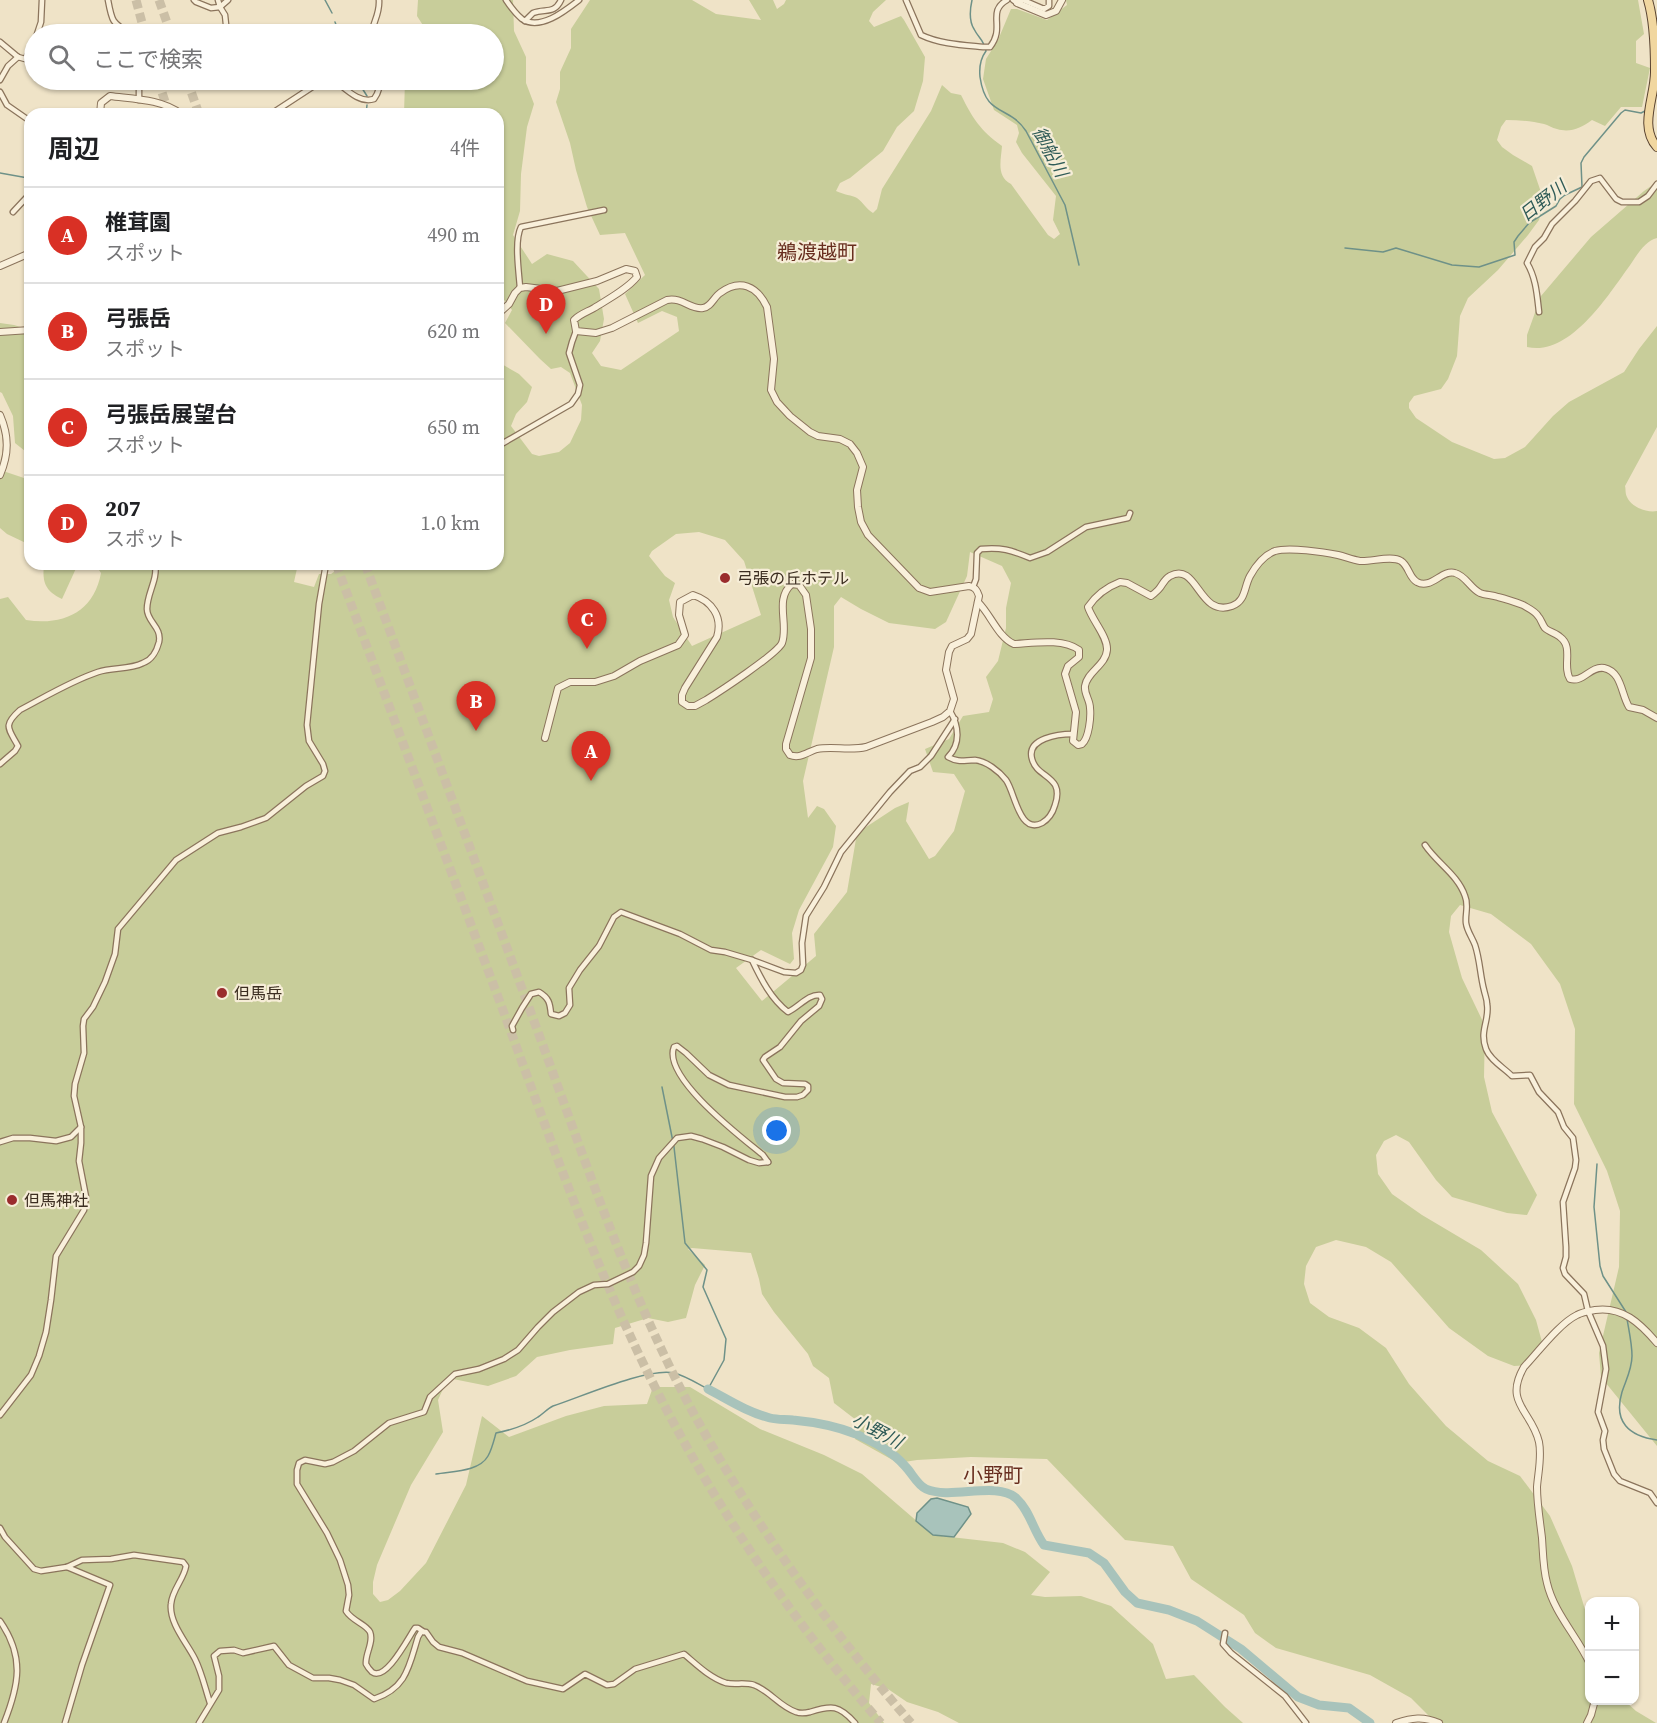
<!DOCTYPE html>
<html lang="ja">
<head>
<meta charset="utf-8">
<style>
	body { margin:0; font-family:"Source Serif 4","Noto Sans JP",serif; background:#f2f2f2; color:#202124 }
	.controls { position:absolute; right:18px; bottom:18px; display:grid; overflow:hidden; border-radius:12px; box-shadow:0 2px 4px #0004 }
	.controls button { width:54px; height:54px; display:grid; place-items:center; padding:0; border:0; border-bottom:2px solid #e0e0e0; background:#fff; color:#202124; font:30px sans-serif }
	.you { position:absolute; left:777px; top:1131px; width:21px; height:21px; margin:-15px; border:4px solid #fff; border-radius:50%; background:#1a73e8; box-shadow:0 0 0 9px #1a73e833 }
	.badge { display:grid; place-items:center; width:39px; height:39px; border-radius:50%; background:#d93025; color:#fff; font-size:20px; font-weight:700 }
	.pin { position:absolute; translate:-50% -50px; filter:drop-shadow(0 2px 3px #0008) }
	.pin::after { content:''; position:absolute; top:32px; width:21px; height:18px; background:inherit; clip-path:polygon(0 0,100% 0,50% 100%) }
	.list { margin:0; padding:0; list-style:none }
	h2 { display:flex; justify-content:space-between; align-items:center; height:78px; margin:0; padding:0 24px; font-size:26px }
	h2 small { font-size:20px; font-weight:400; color:#757577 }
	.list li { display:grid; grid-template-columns:39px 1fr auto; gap:18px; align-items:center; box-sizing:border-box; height:96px; padding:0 24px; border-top:2px solid #e0e0e0 }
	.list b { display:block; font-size:22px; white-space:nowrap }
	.list p { margin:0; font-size:20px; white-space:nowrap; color:#757577 }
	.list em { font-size:20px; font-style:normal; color:#757577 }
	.icon { flex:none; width:33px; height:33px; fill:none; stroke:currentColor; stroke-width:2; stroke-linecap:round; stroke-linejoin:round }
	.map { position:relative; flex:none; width:1657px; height:1723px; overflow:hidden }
	.search { position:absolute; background:#fff; box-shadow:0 2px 4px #0004; left:24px; top:24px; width:480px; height:66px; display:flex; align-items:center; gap:15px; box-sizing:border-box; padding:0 21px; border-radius:33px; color:#757577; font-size:22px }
	.panel { position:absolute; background:#fff; box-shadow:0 2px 4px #0004; left:24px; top:108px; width:480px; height:462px; border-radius:18px }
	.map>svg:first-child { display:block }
	.green { fill:#c8cd9a; fill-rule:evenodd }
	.water { fill:#a8c3bb; stroke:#6e9188; stroke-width:1.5 }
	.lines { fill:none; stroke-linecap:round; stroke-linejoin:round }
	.stream { stroke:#6e9188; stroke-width:1.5 }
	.river { stroke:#a8c3bb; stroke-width:9 }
	.motorway-tunnel { stroke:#cbbfa6; stroke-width:9; stroke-dasharray:9 4.5; stroke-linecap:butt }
	.minor-casing { stroke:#8b745c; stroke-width:7 }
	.tertiary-casing { stroke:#8b745c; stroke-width:8 }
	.primary-casing { stroke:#594330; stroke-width:10 }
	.minor { stroke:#f9f0db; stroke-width:4.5 }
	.tertiary { stroke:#f9f0db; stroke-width:6 }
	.primary { stroke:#f1d7a0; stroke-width:8 }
	.poi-dot { fill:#9a2c2d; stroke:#f6edd7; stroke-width:2 }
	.labels { text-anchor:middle; stroke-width:4.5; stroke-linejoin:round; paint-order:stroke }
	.poi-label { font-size:16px; fill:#3b2d20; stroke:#f6edd7; text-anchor:start }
	.water-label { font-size:18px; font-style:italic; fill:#2f5b57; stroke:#f6edd7 }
	.quarter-label { font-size:20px; fill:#682e1f; stroke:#f6edd7 }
</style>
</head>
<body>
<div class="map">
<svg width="1657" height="1723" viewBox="0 0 1657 1723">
	<rect width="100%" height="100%" fill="#efe3c7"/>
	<g class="green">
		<path d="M418 0H513L514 31 526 57V83L534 104 527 127 521 174 520 211 513 235 532 264 547 254 573 261 599 289 604 319 600 341 592 353 601 366 621 370 679 331 677 317 662 311 638 323 625 294 645 275 625 233 600 235 587 207 576 170 570 143 556 102 560 89V72L571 48V29L590 0H692L716 14 761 20 749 0H773L777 9 784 4 786 0H886L873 12 869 21 874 27 901 16 904 20 925 57 923 81 914 111 897 127 883 151 850 178 840 183 836 191C844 195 852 195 857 198 863 202 866 209 873 213L877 209 882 189 931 111 942 85 951 93 961 95C973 119 980 130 1002 146 1001 160 996 176 1011 184L1048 235 1054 239 1060 234 1053 220 1056 196 1022 153 1016 142 1019 133 1017 125 994 110 983 79 986 59 998 40 1011 9H1017L1047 20 1067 5 1066 0H1638L1644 34 1636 41V63L1650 68 1642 107H1621L1605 126 1592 120C1581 128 1570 133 1557 129 1552 128 1548 125 1544 124 1532 121 1519 120 1506 120L1501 127 1497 140 1502 147 1513 155 1532 166 1544 201 1539 220 1528 235 1498 270 1468 298 1460 316 1457 356 1448 379 1441 389 1414 396 1409 403V408L1416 418 1452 442 1494 459 1505 458 1525 447 1553 416 1569 402 1624 372 1639 349 1657 326V427L1625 486C1626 490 1625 493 1627 497 1631 507 1647 513 1657 511V1446L1601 1377 1599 1353 1619 1267 1620 1211 1607 1171 1574 1104 1575 1029 1560 984 1531 944 1491 914 1460 905 1451 916 1449 932 1462 978 1485 1026 1484 1077 1492 1112 1537 1195 1527 1215 1507 1213 1452 1197 1436 1180 1409 1142 1396 1135 1384 1141 1376 1155 1378 1174 1392 1194 1422 1215 1481 1250 1518 1284 1536 1320 1542 1342 1539 1355 1529 1365 1514 1366 1488 1356 1449 1328 1391 1262 1366 1247 1336 1240 1316 1247 1306 1266 1304 1284 1310 1303 1329 1317 1359 1328 1386 1348 1409 1384 1446 1426 1488 1461 1520 1476 1550 1516 1572 1566 1589 1623 1590 1700 1625 1701 1636 1711 1656 1723H1436L1411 1698 1370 1675 1276 1648 1255 1633 1244 1615 1191 1579 1173 1546 1125 1540 1047 1459 971 1457 917 1460 898 1463 855 1439 860 1423 834 1403 829 1378 813 1366 808 1354 774 1312 762 1294 759 1279 751 1253 692 1248 688 1249 705 1265 695 1285 686 1318 668 1322 648 1318 615 1328 613 1344 570 1350 537 1357 516 1376 488 1386 448 1378 438 1400 443 1432 411 1485 377 1565 373 1582V1594L380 1602 388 1600 400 1591 426 1563 466 1485 482 1416 509 1437 566 1416 604 1406 647 1404 653 1387H690L760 1429 824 1455 862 1474 933 1535 1003 1543 1025 1552 1050 1572 1031 1595 1045 1597 1081 1596 1111 1606 1153 1644 1166 1679 1194 1675 1225 1707 1243 1723H959L938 1712 907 1702 888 1689 871 1684 869 1703 884 1723H0V599L8 597 26 620C63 626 94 612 101 573L95 564H298L294 582 314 587 319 574H331L345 564H498V362L519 374 532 387 527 402 516 414 511 426 532 454 539 456 559 452 570 443 581 420 582 405 570 373 561 367 551 369 540 359 505 323 512 310 498 292V114H404L405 80H494V34H427L426 30 417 16ZM699 532 725 540 744 561 761 615 692 646 673 617 669 600 675 583 665 576 649 556 652 551 676 534ZM970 552 1002 566 1011 583 1006 608V628L998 661 986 677 993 699 989 712 963 716 949 739 925 749 933 772 954 774 965 791 954 831 935 856 929 859 906 821 909 802 895 808 857 833 847 892 814 934 816 956 762 1001 736 968 761 950 790 964 794 959 792 933 799 910 833 847 836 826 824 809 817 806 808 818 803 781 834 647V606L841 597 861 609 889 623 935 629 946 622 967 576Z"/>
		<path d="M1657 182V238C1644 241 1636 257 1628 268 1607 297 1569 357 1527 347V335L1541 296 1591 237 1644 191Z"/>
		<polygon points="0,323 14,325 30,330 30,455 15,443 13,416 2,393 0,392"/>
		<polygon points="0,470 30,480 30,545 7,534 0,528"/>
		<path d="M44 564H78L62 599C45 591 42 582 44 564Z"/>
	</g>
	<polygon class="water" points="937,1498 968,1507 971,1514 954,1537 933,1535 916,1521 917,1513 931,1499"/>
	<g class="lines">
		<g class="stream">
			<polyline points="325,0 332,13"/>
			<path d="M972 0C970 9 969 21 974 29 979 39 983 38 986 51 980 59 979 67 980 77 986 118 1008 104 1026 131L1065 205 1079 265"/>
			<polyline points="335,22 338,30 342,34"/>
			<polyline points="357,80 367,96"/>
			<polyline points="366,114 367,105"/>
			<polyline points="0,173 28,178"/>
			<polyline points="1345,248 1383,252 1396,248 1452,265 1479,267 1515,255 1514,242 1518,236 1529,223 1556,206 1560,199 1565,195 1582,187 1581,163 1584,157 1621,113 1625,110 1641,113 1645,111"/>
			<polyline points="498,284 501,289"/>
			<polyline points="1597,1164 1594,1207 1600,1266 1603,1276 1626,1312"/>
			<path d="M1627 1319C1629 1331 1632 1344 1632 1356 1632 1369 1626 1380 1622 1392 1613 1422 1629 1436 1657 1440"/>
			<path d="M436 1474C452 1471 479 1472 488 1456 492 1449 494 1440 496 1433 511 1430 525 1426 538 1417 543 1414 547 1409 553 1406 581 1397 648 1367 674 1373 686 1376 698 1384 708 1389L724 1360 726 1339 703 1287 707 1270 685 1243 674 1147 662 1087"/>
		</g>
		<path class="river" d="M708 1389C729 1400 747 1412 770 1418 778 1420 786 1419 793 1420 814 1422 836 1426 856 1434 874 1442 892 1451 905 1466 912 1473 917 1485 926 1489 951 1500 996 1481 1016 1498 1030 1511 1033 1530 1044 1545L1089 1553 1104 1563 1125 1592 1137 1603 1169 1610 1197 1621 1241 1649 1298 1697 1319 1705 1349 1708 1370 1723"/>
		<g class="motorway-tunnel">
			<polyline points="136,0 145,34"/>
			<polyline points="159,0 171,34"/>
			<polyline points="158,80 169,114"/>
			<polyline points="187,80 199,114"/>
			<path d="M336 564C392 714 448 863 504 1013 545 1124 584 1237 634 1344 698 1481 782 1609 881 1723"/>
			<path d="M365 564C425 726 485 888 545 1051 590 1174 632 1300 695 1416 756 1526 829 1628 911 1723"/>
		</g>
		<defs>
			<g id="minor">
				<path d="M108 0C112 22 112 22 130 34"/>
				<polyline points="194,0 196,2 211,8 220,7 228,0"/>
				<polyline points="218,0 220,7 225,15 227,34"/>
				<path d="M506 0C510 6 516 14 522 19 540 31 565 11 579 0"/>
				<path d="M906 0 921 35C940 44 962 45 983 47H990C1006 27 986 12 1007 0"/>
				<polyline points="1013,0 1017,3 1023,0 1044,9 1049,6 1049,0"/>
				<path d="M525 21C527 19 532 14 533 13 545 8 554 15 561 0"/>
				<polyline points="37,34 41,22 42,0"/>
				<path d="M372 34C372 23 380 15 379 0"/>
				<polyline points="0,42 18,57 25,59 31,50 34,41"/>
				<polyline points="0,80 8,66 18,57"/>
				<polyline points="137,80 139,85 139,100"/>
				<path d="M334 80C345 88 359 104 374 99L377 94 382 80"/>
				<polyline points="0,92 7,105 30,121"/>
				<polyline points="271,114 323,80"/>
				<polyline points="13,212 27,197 30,196"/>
				<path d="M520 288C519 272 514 241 521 227L604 210"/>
				<path d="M1539 312C1537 295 1536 278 1527 263L1535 247 1544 238 1552 224 1575 201 1591 181 1600 178 1616 199 1622 202H1639L1648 196 1657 184"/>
				<polyline points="498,446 571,404 578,394 580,385 569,353 572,342 576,331"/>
				<path d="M973 587 976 579 977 553 981 549C1001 547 1011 550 1030 558L1047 552 1086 527 1128 518 1130 513"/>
				<path d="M950 711C959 726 961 744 948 757 959 763 964 760 975 760 986 761 999 771 1006 780 1015 792 1019 835 1042 823 1049 819 1053 812 1055 805 1065 775 1037 779 1032 759 1026 738 1059 734 1073 734"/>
				<path d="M0 764 15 751 18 746C9 729 2 726 20 710 45 697 71 681 98 672 113 667 129 670 143 663 152 660 157 650 159 642 162 627 147 622 147 609 147 593 158 580 155 564"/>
				<path d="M1425 845C1437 863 1458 875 1465 896 1469 905 1465 914 1466 923 1467 931 1472 937 1475 945 1480 960 1480 975 1484 990 1485 995 1487 999 1487 1004 1490 1020 1479 1030 1486 1049 1490 1060 1504 1068 1512 1076L1530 1075 1539 1092 1558 1112 1564 1127 1573 1138 1576 1160 1575 1168 1563 1202 1566 1247V1257L1563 1268 1565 1274 1584 1294 1588 1311 1603 1346 1606 1369 1598 1412 1605 1431 1603 1440 1604 1449 1614 1474 1620 1481 1650 1493 1657 1503"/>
				<path d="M752 960C761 979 771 999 788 1012 799 1007 808 994 820 995L822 999 819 1006 801 1021 780 1047 765 1057 763 1060 776 1079 783 1083 805 1084 808 1086V1090L803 1095 797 1097H785L729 1085 709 1075 686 1053 677 1046 674 1047C662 1077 741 1137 763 1155L768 1162"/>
				<path d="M513 1030 512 1026 522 1008 531 994 539 992C549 998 550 1003 551 1014L559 1016 565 1013 570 1005 569 988 580 970 599 946 614 917 621 912 680 934 711 950 725 952 752 960 784 972 796 973 801 970 803 965 802 943 806 916 824 887 841 852 890 792 910 771 920 767 931 756 955 719"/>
				<polyline points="0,1142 13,1138 30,1138 56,1141 71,1137 81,1127"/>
				<polyline points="0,1415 31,1375 39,1356 46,1332 51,1300 56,1256 84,1210 86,1197 79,1161 81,1143 81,1127 74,1096 75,1084 84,1053 83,1026 84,1019 93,1007 105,982 115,954 118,929 176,860 218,833 241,827 266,818 306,786 323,776 325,771 323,764 309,741 307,725 319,604 326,564"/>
				<path d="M0 1528 5 1537 34 1569 41 1571 67 1567 82 1560 111 1559 134 1555 183 1562 186 1566C184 1579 172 1590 171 1604 169 1623 187 1643 195 1659 202 1673 205 1688 210 1703"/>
				<path d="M0 1621C25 1657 19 1685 4 1723"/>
				<path d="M424 1632 418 1628H415C408 1638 386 1682 372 1672 371 1671 367 1666 366 1664 365 1654 374 1642 370 1632 366 1624 352 1621 346 1611L349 1595 348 1585 340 1560 327 1533 297 1484V1470L299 1463 305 1460 325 1464 333 1462 354 1451 389 1423 424 1412 430 1397 455 1374 479 1369 504 1359 518 1350 538 1327 553 1312 579 1292 594 1285 608 1284 633 1272 639 1266 644 1255 646 1243 651 1176 659 1158 677 1138 691 1136 702 1139 723 1147 749 1160 759 1163 768 1162"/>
				<polyline points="1225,1633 1223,1644 1231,1653 1285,1696 1306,1723"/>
				<polyline points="65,1723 82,1665 110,1585 67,1567"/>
				<path d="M199 1723 219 1690V1676L214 1656 220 1651 234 1650 243 1653 274 1646 289 1665 313 1678H329L340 1680 354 1685 374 1699C407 1688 409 1666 418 1637L421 1632H426L433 1642 439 1647 462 1653 527 1681 563 1689 585 1674 607 1685 614 1684 635 1669 684 1654C696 1664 710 1678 726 1683 735 1685 745 1682 754 1685 770 1691 780 1707 796 1712 801 1714 806 1713 810 1712 832 1705 839 1705 855 1723"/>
			</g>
			<g id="tertiary">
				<polyline points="1017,3 1046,15 1056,11 1062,0"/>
				<path d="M100 114 101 103 110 96C133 99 162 99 181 114"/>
				<polyline points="0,266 30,253"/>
				<path d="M498 314 509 304 515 293 520 288 526 287 557 291 597 281 626 269 635 271 637 277C626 290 608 299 594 308 587 312 580 314 574 320L576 331 596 333 612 328 667 300C683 297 690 310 703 308 711 307 714 297 720 293 740 278 757 286 767 307L774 359 771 390 777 402 790 416 810 432 818 436 840 439 850 444 857 453 863 467 857 490 858 507 861 522 868 535 919 588 930 592 969 586C975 587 977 590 979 596L971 634 967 639 952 646 949 652 946 670 954 699 950 711 943 717 932 722 866 747C850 751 833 746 817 749 807 752 800 759 790 755L786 749V744L811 658V629L806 595 799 585 792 584C774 599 789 624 782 643 777 654 719 692 706 700L695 706H688L682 702V695L685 688 717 637C723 617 712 601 693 595L680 602 679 615 685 635 678 645 640 661 614 676 595 682H570L558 688 545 738"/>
				<polyline points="0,332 30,330"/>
				<path d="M0 415C9 436 9 454 0 475"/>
				<path d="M978 602C991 615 998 637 1014 644 1034 643 1062 638 1079 650V657L1068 666 1065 674 1076 712 1073 741 1078 745 1082 744C1089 738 1091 717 1090 708 1090 700 1084 694 1085 686 1087 672 1106 665 1107 650 1108 637 1092 620 1088 607 1096 595 1107 587 1120 582L1127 583 1151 596C1154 594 1156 592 1158 590 1163 585 1163 580 1170 576 1198 561 1198 618 1232 606 1246 601 1244 587 1250 576 1255 567 1264 555 1275 551 1289 547 1324 552 1338 555 1346 557 1353 560 1360 561 1371 562 1392 555 1401 561 1409 566 1409 578 1417 582 1431 590 1442 569 1455 573 1466 576 1470 588 1480 593 1485 595 1492 595 1498 597 1506 599 1515 602 1523 605 1528 608 1535 611 1538 616 1541 619 1542 624 1545 628 1549 632 1556 633 1560 637 1574 647 1562 666 1570 679 1583 683 1590 666 1604 668 1622 672 1621 694 1629 707L1643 710 1657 718"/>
				<path d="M1590 1664C1577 1636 1554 1613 1547 1583 1543 1568 1543 1552 1542 1538 1540 1521 1537 1504 1537 1487 1538 1473 1542 1457 1539 1442 1532 1411 1503 1403 1524 1367 1538 1352 1560 1323 1577 1315 1582 1312 1589 1311 1595 1310 1622 1306 1640 1323 1657 1343"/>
				<path d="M1396 1723C1412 1718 1423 1716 1439 1723"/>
				<polyline points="1587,1723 1591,1715 1595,1700"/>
			</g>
			<path id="primary" d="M1648 0C1654 20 1655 49 1655 70 1656 95 1638 126 1657 147"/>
		</defs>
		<use href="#minor" class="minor-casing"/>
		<use href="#tertiary" class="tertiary-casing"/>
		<use href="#primary" class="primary-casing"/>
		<use href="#minor" class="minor"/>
		<use href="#tertiary" class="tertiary"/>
		<use href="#primary" class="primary"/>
	</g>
	<g class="poi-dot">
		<circle cx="725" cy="578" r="6"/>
		<circle cx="222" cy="993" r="6"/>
		<circle cx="12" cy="1200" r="6"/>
	</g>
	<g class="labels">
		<g class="poi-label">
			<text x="737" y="584">弓張の丘ホテル</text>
			<text x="234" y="999">但馬岳</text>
			<text x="24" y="1206">但馬神社</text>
		</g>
		<g class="water-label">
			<text transform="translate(1050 152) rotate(62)" y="6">御船川</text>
			<text transform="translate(1543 201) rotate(-38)" y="6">日野川</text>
			<text transform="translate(877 1431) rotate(28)" y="6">小野川</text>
		</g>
		<g class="quarter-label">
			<text x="817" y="259">鵜渡越町</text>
			<text x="993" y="1482">小野町</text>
		</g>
	</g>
</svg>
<div class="controls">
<button>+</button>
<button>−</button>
</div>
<div class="you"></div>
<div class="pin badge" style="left:591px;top:781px">A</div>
<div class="pin badge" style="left:476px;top:731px">B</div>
<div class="pin badge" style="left:587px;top:649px">C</div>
<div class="pin badge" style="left:546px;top:334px">D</div>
<div class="search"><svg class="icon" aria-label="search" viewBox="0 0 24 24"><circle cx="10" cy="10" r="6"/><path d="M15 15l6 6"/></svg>ここで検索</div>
<section class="panel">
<h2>周辺<small>4件</small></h2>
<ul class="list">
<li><span class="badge">A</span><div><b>椎茸園</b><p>スポット</p></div><em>490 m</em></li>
<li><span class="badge">B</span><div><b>弓張岳</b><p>スポット</p></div><em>620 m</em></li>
<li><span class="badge">C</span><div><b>弓張岳展望台</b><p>スポット</p></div><em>650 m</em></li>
<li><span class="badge">D</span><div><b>207</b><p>スポット</p></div><em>1.0 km</em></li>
</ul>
</section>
</div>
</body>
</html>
